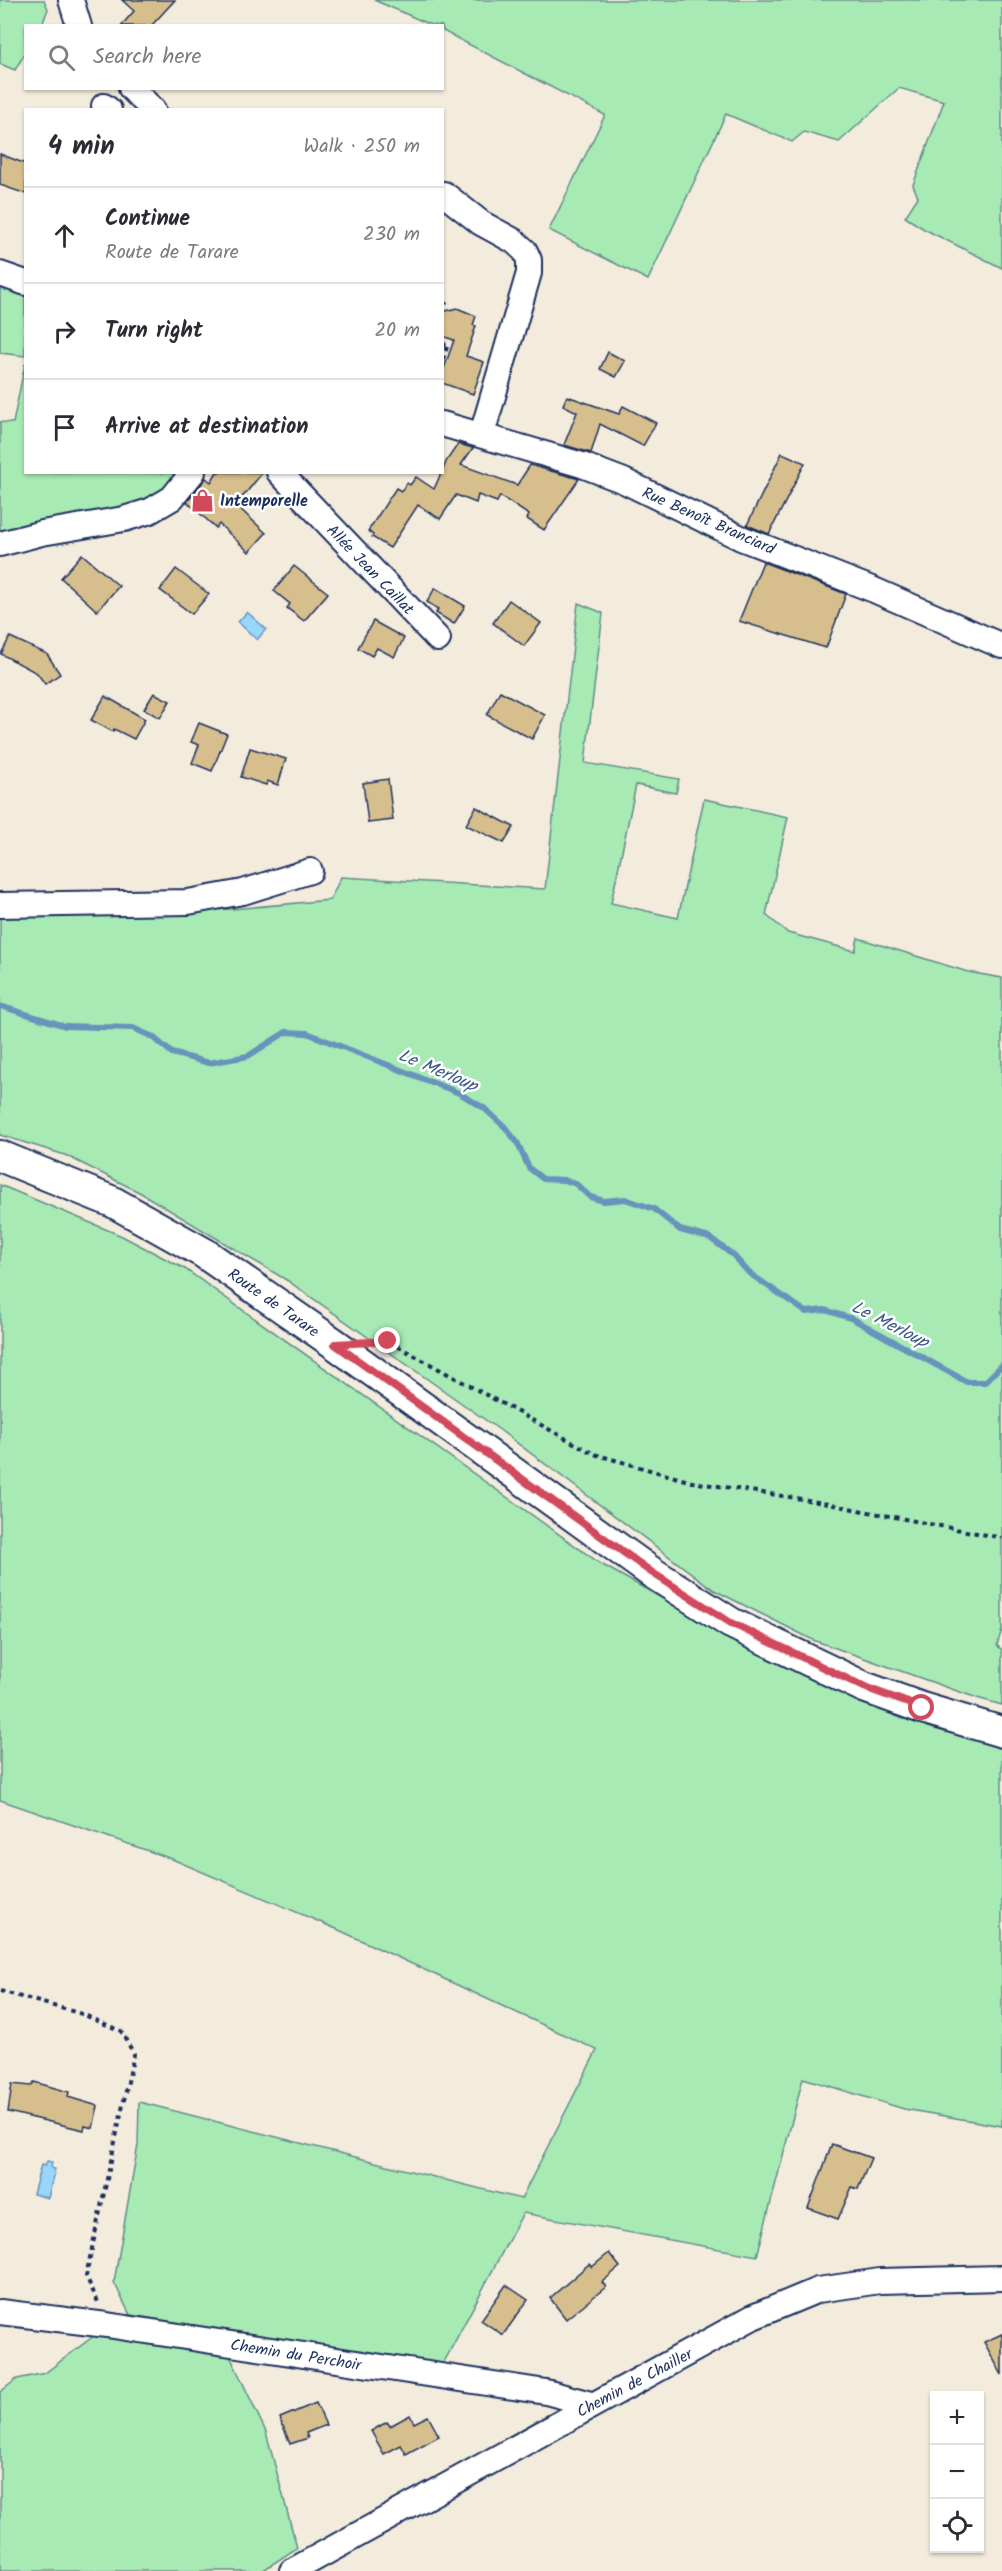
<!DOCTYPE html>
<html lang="en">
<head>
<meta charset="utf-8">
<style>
	body { margin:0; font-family:Kalam,sans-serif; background:#f2f2f3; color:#2b2b33 }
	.controls { position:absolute; right:18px; bottom:18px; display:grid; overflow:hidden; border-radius:0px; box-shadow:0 2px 4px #0004 }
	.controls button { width:54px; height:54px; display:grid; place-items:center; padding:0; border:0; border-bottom:2px solid #e1e1e2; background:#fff; color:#2b2b33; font:30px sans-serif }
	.stop { position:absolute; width:18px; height:18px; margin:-14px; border:4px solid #d1495b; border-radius:50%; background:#fff }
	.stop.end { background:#d1495b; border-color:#fff; box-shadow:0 2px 6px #0008 }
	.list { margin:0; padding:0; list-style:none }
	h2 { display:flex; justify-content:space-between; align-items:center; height:78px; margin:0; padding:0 24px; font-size:26px }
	h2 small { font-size:20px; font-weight:400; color:#7c7c81 }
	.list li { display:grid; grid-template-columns:39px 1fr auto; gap:18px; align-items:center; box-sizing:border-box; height:96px; padding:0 24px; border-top:2px solid #e1e1e2 }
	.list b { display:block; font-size:22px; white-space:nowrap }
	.list p { margin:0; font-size:20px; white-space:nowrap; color:#7c7c81 }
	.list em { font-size:20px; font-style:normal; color:#7c7c81 }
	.icon { flex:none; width:33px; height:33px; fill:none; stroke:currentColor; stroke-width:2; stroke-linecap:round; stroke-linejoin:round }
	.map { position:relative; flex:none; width:1002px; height:2571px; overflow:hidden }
	.search { position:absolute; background:#fff; box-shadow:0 2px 4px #0004; left:24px; top:24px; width:420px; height:66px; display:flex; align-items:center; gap:15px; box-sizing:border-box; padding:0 21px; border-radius:0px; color:#7c7c81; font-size:22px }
	.panel { position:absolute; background:#fff; box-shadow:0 2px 4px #0004; left:24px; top:108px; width:420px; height:366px; border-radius:0px }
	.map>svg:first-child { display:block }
	.green { fill:#a7eab4; stroke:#618c89; stroke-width:1.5 }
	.water { fill:#99d6fa; stroke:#6793bc; stroke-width:1.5 }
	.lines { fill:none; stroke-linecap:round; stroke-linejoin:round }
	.stream { stroke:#6793bc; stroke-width:6 }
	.building { fill:#d6be8d; stroke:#1b2f5e; stroke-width:1.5 }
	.minor-casing { stroke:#1b2f5e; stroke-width:28 }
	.major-casing { stroke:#1b2f5e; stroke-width:34 }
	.path { stroke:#1b2f5e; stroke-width:4; stroke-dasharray:4.5 4.5; stroke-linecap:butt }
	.minor { stroke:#fff; stroke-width:24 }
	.major { stroke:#fff; stroke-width:30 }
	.route { stroke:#d1495b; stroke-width:8 }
	.labels { text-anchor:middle; stroke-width:5; stroke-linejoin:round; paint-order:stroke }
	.poi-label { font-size:16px; font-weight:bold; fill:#1b2f5e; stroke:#fff; text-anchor:start }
	.street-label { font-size:16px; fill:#1b2f5e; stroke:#fff }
	.water-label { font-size:18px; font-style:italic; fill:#3a5985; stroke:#fff }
</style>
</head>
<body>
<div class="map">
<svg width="1002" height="2571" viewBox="0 0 1002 2571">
	<rect width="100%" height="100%" fill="#f3ecdd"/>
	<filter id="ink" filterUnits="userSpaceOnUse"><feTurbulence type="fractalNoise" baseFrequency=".0167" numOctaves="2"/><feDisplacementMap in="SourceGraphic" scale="12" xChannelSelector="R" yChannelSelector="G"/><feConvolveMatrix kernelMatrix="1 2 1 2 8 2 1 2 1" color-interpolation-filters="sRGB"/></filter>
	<g filter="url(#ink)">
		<g class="green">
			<polygon points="0,0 44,0 48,9 42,25 26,26 25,53 15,70 0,64"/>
			<polygon points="374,0 1002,0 1002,268 924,229 905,217 918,197 913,185 944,101 899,88 839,142 804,132 792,142 726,114 648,280 549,230 605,115 443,31 442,26 431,25"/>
			<polygon points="0,287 25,296 25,356 0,353"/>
			<polygon points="25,364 26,472 177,473 165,491 142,503 0,532 0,422 13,423"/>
			<polygon points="578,603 603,613 585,763 679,779 676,793 636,785 611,903 678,918 704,799 788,817 766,915 788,933 855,951 858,938 968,972 1002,978 1002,1630 997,1645 1002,1650 1002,1705 977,1698 813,1640 714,1590 501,1431 288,1281 141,1193 65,1155 0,1135 0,918 14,915 232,909 330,900 341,877 545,889"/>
			<polygon points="0,1185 122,1236 185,1269 601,1564 783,1666 908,1718 1002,1746 1002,2126 904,2109 803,2078 757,2256 523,2213 443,2364 130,2315 114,2282 138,2145 139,2102 521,2199 597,2050 341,1931 172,1859 0,1800"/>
			<polygon points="99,2332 230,2356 266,2432 297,2548 262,2571 0,2571 0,2392 17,2379 45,2373"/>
		</g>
		<g class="water">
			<polygon points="247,612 266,629 257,640 238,622"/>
			<polygon points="47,2161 52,2162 51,2168 55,2169 48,2198 33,2194 41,2165 45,2166"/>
		</g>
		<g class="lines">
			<polyline class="stream" points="0,1006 65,1026 133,1028 153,1037 172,1053 209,1063 248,1056 286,1032 307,1033 459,1093 484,1108 505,1127 517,1142 529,1168 543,1179 564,1180 576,1184 590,1197 604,1201 625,1199 654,1209 680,1230 710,1238 733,1255 749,1273 806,1312 825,1310 853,1319 967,1382 985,1382 1002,1365"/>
		</g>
		<g class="building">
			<polygon points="122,0 175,0 151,26 121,26 134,11"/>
			<polygon points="0,154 26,164 26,194 0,185"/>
			<polygon points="457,308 476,316 473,325 476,326 466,356 484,362 473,394 442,383 442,374 454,340 442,336 442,312"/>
			<polygon points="608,352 625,361 616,377 600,369"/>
			<polygon points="567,396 619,414 623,406 656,423 643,446 600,424 591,453 564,445 577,412 563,405"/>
			<polygon points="458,444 473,448 461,465 517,485 530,465 579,479 544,530 527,519 529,515 500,496 497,502 478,495 476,503 456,495 440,519 418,505 390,548 372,537 373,535 368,531 396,488 401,491 407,483 410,485 416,477 434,489 447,460"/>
			<polygon points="782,453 805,463 769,534 747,525"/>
			<polygon points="217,472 263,472 236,505 266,533 249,552 219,524 216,528 187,502 206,478 211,482"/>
			<polygon points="82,554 119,586 97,611 61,578"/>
			<polygon points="763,562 846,594 826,648 739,621"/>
			<polygon points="294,566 328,593 304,621 287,608 290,604 274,591"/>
			<polygon points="176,569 209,594 192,614 160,590"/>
			<polygon points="435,588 465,606 454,624 436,613 438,609 427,602"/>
			<polygon points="509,600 541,623 524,646 493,623"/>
			<polygon points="373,621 404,638 394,657 377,648 372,656 358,648"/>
			<polygon points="10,637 47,654 60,674 45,684 37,673 1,654"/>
			<polygon points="500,691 545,715 532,739 487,715"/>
			<polygon points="154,693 170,701 160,718 144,709"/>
			<polygon points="105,696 145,719 134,739 114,729 113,732 91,720"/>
			<polygon points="199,723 227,734 212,771 192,763 199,745 191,742"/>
			<polygon points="250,748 286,759 278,785 267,781 266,785 241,777"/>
			<polygon points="388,779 393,820 368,823 363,783"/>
			<polygon points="476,807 514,827 504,843 466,825"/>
			<polygon points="34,2082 69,2092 68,2097 98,2106 93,2128 85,2126 84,2130 8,2112 12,2084 31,2086"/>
			<polygon points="832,2144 871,2158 858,2189 852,2187 838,2219 808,2208"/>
			<polygon points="609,2253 620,2267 602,2282 606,2287 566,2319 550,2298 589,2264 592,2267"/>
			<polygon points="506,2285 528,2300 503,2335 481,2320"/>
			<polygon points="1002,2334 1002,2375 984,2342"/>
			<polygon points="316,2403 326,2425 306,2433 308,2438 290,2444 280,2418"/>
			<polygon points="410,2415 414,2423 428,2416 439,2436 406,2454 401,2445 384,2454 371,2431 387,2422 390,2426"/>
		</g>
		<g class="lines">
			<defs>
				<g id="minor">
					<polyline points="71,0 79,26"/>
					<polyline points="131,88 153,110"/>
					<polyline points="104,106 109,110"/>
					<polyline points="444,194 481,223 514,241 525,251 529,260 529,273 482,434"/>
					<polyline points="0,274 26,283"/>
					<polyline points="442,424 582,465 624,481 741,538 874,590 1002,646"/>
					<polyline points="279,472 438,639"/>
					<polyline points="0,544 42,533 124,519 150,511 172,498 193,472"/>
					<polyline points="0,905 188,902 243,892 310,871"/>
					<polyline points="0,2312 107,2325 546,2392 591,2404"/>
					<polyline points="292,2571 753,2317 818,2290 880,2281 1002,2278"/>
				</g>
				<polyline id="major" points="0,1156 113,1202 204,1253 335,1344 651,1572 731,1623 864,1687 922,1708 1002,1732"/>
			</defs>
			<use href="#minor" class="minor-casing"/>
			<use href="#major" class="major-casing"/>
			<g class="path">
				<polyline points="442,302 446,304 442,314"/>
				<polyline points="442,345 448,344 442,362"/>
				<polyline points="372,1342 388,1341 594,1454 692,1482 802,1499 1002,1538"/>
				<polyline points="0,1991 82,2014 121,2031 134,2054 86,2276 98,2302"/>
			</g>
			<use href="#minor" class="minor"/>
			<use href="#major" class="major"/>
		</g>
	</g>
	<g class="lines" filter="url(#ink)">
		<polyline class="route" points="388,1341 335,1344 651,1572 731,1623 864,1687 922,1708"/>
	</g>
	<defs>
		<symbol id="shop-bare" viewBox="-9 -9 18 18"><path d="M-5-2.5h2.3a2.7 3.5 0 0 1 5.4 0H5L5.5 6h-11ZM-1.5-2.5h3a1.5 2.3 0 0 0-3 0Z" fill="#d1495b" stroke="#fff" stroke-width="2.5" paint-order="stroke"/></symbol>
	</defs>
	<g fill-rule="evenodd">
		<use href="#shop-bare" x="186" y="484" width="33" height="33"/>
	</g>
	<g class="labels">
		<g class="poi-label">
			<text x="220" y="506">Intemporelle</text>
		</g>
		<g class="street-label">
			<text transform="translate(709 520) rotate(24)" y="6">Rue Benoît Branciard</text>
			<text transform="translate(371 569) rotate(46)" y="6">Allée Jean Caillat</text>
			<text transform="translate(274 1302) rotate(35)" y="6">Route de Tarare</text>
			<text transform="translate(296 2354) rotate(9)" y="6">Chemin du Perchoir</text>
			<text transform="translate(634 2382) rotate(-28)" y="6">Chemin de Chailler</text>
		</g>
		<g class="water-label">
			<text transform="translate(438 1070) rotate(23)" y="6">Le Merloup</text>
			<text transform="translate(890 1324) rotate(27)" y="6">Le Merloup</text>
		</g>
	</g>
</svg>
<div class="controls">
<button>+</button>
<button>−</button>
<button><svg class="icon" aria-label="locate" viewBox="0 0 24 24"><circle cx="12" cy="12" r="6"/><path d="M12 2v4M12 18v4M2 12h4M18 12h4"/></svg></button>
</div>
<div class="stop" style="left:922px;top:1708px"></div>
<div class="stop end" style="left:388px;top:1341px"></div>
<div class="search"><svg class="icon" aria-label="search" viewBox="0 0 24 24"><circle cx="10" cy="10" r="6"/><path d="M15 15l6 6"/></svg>Search here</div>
<section class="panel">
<h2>4 min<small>Walk · 250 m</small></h2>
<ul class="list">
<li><svg class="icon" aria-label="ahead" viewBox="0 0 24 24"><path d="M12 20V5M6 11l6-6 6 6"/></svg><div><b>Continue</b><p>Route de Tarare</p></div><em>230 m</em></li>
<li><svg class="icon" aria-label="right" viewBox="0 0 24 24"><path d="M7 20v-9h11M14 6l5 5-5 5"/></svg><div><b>Turn right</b></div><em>20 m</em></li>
<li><svg class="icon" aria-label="arrive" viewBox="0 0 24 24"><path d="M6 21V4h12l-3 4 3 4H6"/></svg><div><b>Arrive at destination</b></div></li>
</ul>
</section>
</div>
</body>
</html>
